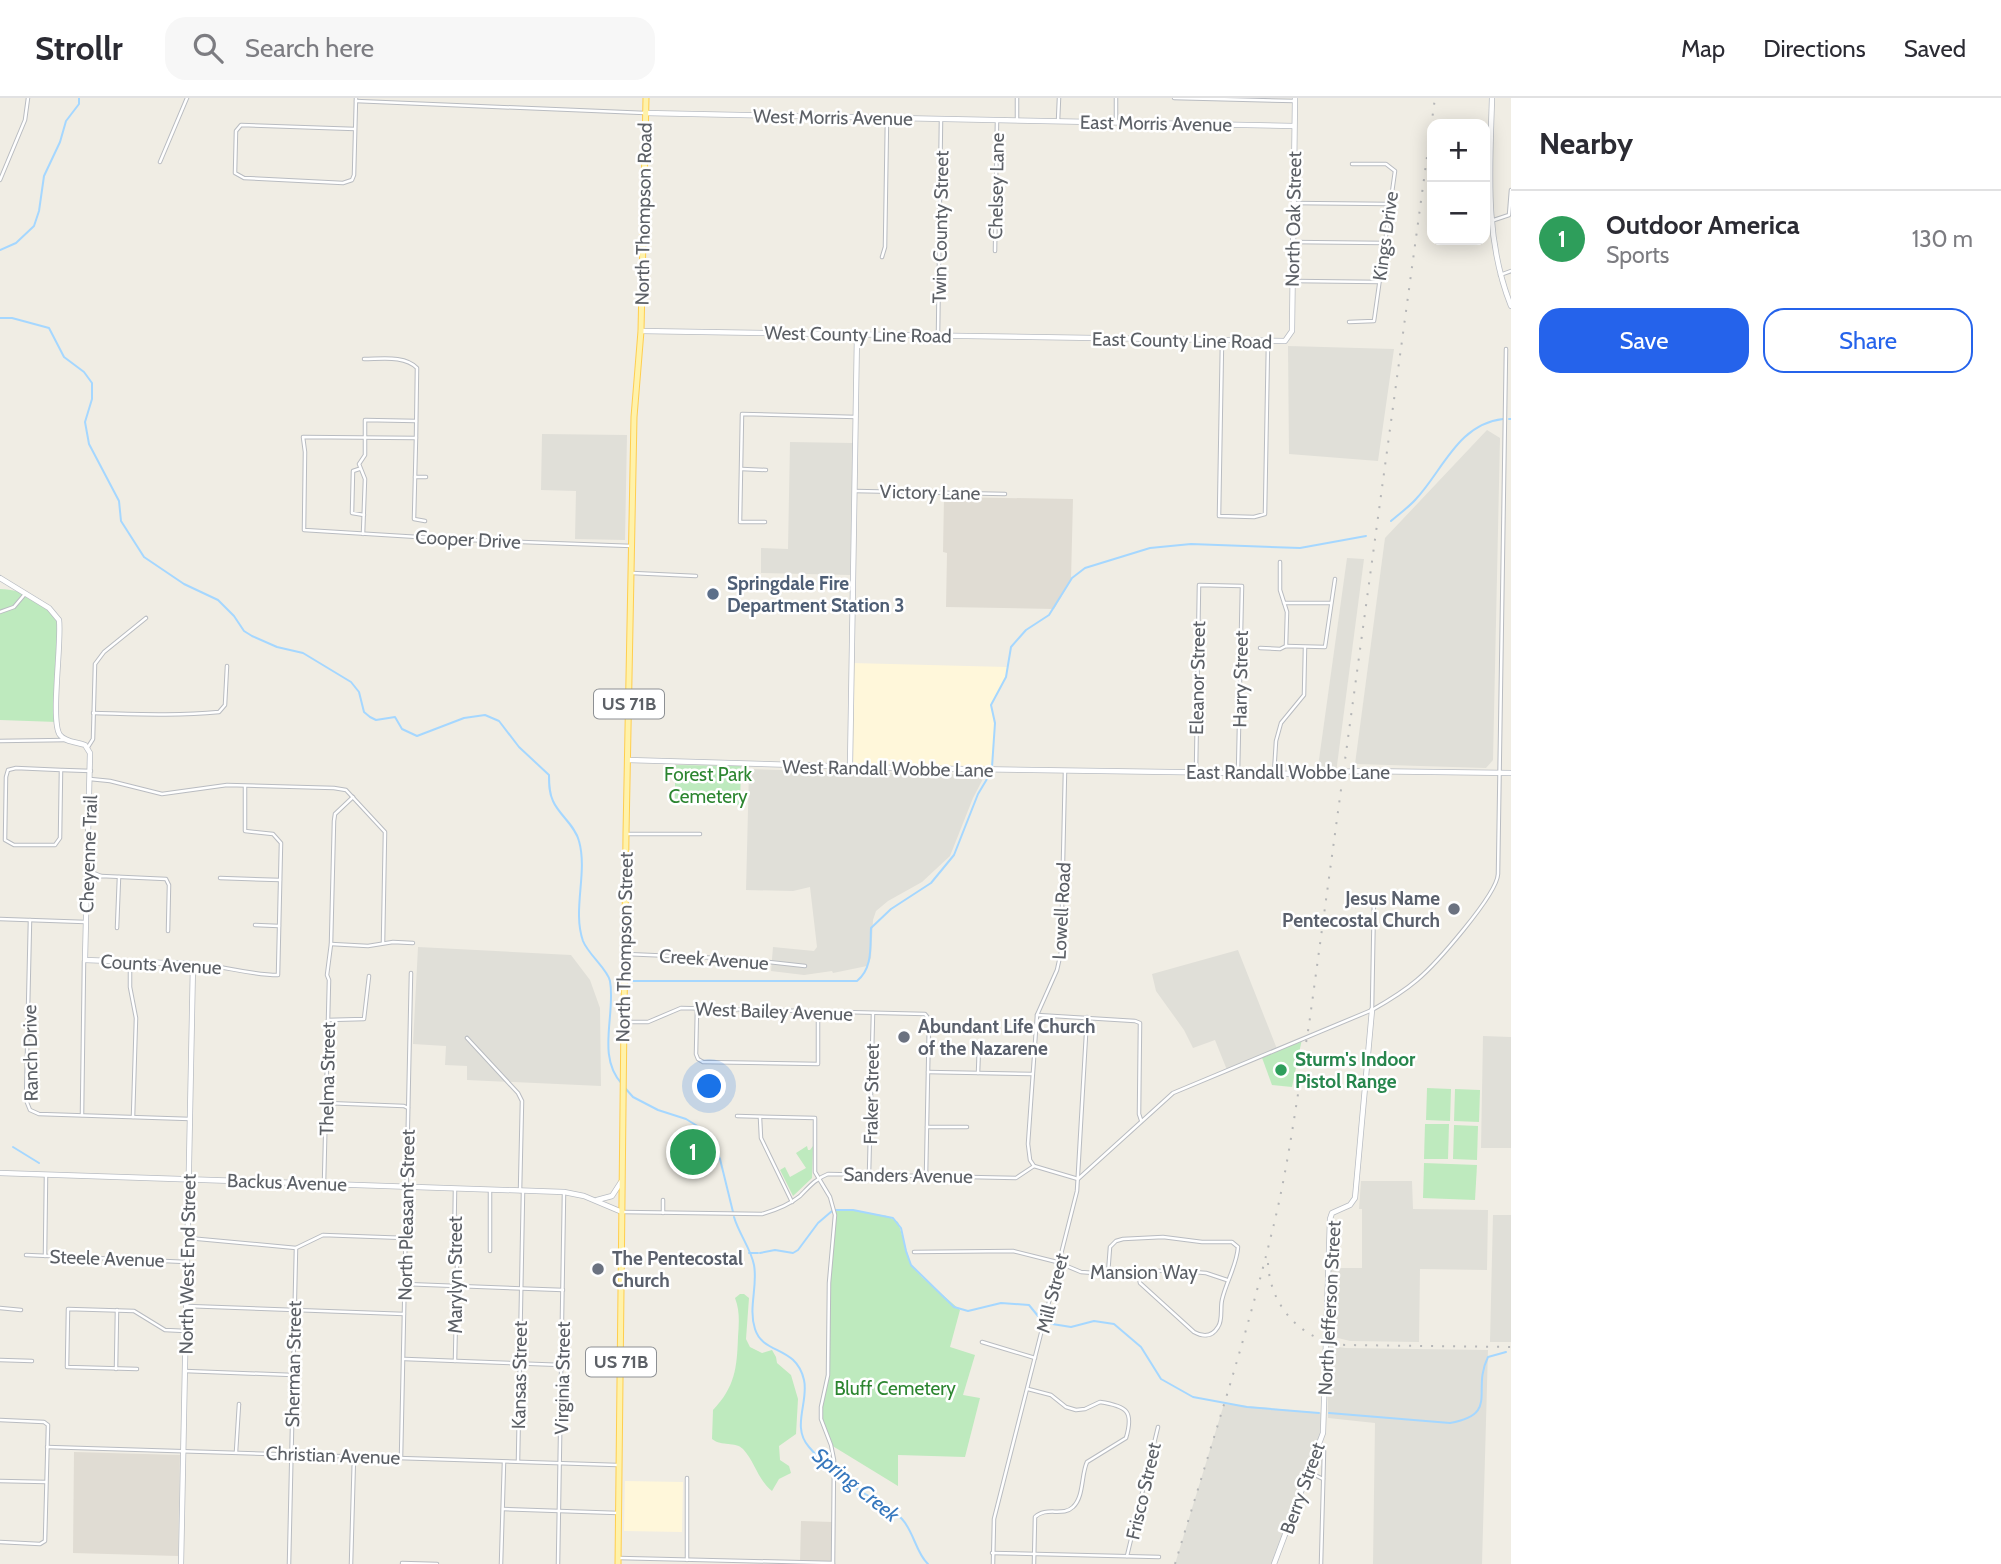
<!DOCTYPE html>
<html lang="en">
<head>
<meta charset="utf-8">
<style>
	body { margin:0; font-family:Cabin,sans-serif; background:#f7f7f7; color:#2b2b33 }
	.controls { position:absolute; right:21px; top:21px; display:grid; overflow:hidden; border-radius:14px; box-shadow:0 4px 18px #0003 }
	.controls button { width:63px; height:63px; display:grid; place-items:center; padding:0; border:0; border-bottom:2px solid #e1e1e2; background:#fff; color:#2b2b33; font:35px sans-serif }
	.you { position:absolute; left:710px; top:989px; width:24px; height:24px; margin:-18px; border:5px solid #fff; border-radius:50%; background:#1a73e8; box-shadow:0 0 0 10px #1a73e833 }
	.badge { display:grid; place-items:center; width:46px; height:46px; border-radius:50%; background:#2563eb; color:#fff; font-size:23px; font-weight:700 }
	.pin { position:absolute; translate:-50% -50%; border:4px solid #fff; box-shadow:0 2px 7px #0006 }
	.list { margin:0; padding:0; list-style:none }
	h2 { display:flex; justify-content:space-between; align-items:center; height:91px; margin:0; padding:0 28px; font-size:30px }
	h2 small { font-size:23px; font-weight:400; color:#7c7c81 }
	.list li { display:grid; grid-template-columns:46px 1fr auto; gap:21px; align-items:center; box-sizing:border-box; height:98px; padding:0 28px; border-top:2px solid #e1e1e2 }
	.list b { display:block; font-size:26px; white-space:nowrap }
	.list p { margin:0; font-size:23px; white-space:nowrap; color:#7c7c81 }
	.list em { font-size:23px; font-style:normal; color:#7c7c81 }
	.actions { display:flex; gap:14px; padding:21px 28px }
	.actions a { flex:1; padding:16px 0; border:2px solid #2563eb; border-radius:21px; text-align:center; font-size:24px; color:#2563eb }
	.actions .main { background:#2563eb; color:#fff }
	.icon { flex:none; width:38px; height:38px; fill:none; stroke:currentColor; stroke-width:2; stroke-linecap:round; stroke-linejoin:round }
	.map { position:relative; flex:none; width:1511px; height:1466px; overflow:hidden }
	header { display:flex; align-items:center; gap:42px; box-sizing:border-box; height:98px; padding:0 35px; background:#fff; border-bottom:2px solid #e1e1e2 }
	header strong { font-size:33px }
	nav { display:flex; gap:38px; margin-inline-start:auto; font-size:24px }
	.search { width:490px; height:63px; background:#f7f7f7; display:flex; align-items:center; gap:18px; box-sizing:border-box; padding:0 24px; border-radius:21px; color:#7c7c81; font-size:26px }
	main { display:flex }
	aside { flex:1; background:#fff }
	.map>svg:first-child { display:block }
	.commercial { fill:#fff7da }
	.industrial { fill:#e0dfd8 }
	.education { fill:#e0dcd3 }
	.green { fill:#beeabe }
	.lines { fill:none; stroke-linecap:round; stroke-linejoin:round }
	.stream { stroke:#a5d7ff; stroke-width:2 }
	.street-casing { stroke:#b9bcc1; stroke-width:4.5 }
	.secondary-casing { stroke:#b9bdc3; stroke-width:6 }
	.primary-casing { stroke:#ffce4e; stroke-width:7 }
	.street { stroke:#fff; stroke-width:2.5 }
	.secondary { stroke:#fff; stroke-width:4.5 }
	.primary { stroke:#fff2aa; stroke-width:5 }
	.rail { stroke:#b5b6b7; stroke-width:2; stroke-dasharray:2 9; stroke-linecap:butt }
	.service-dot { fill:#5c6f8a; stroke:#fff; stroke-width:2.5 }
	.worship-dot { fill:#6b7280; stroke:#fff; stroke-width:2.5 }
	.leisure-dot { fill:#2e9e5b; stroke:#fff; stroke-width:2.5 }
	.labels { text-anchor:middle; stroke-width:5; stroke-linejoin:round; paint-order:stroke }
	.shield { fill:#fff; stroke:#8d9094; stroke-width:2 }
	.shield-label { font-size:18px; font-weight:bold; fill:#5c6066 }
	.street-label { font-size:19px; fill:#5c6066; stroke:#fff }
	.service-label { font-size:19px; font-weight:bold; fill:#4e5e75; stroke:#fff; text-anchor:start }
	.park-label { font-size:19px; fill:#2c8530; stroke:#fff }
	.worship-label { font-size:19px; font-weight:bold; fill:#5b616d; stroke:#fff; text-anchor:start }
	.leisure-label { font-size:19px; font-weight:bold; fill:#27864d; stroke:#fff; text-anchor:start }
	.water-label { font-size:21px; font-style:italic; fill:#3677bd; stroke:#fff }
</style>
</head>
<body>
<header>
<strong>Strollr</strong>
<div class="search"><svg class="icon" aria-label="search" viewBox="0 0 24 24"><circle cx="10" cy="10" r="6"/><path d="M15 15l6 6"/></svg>Search here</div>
<nav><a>Map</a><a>Directions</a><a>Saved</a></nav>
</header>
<main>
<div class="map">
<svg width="1511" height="1466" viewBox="0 0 1511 1466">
	<rect width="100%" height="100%" fill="#f0ede4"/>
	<g class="commercial">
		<polygon points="852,565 1007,569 1006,579 991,607 995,634 991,672 850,669"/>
		<polygon points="625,1383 683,1384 682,1434 624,1433"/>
	</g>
	<g class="industrial">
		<polygon points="1288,248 1394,251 1378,363 1289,356"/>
		<polygon points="1487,332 1500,340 1493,662 1486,670 1355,666 1385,440"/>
		<polygon points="542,336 627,337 625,442 575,441 576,393 541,392"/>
		<polygon points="790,344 853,345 850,477 761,475 761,450 788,451"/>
		<polygon points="1347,460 1364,461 1336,675 1317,676"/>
		<polygon points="749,671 850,674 985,677 973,700 950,758 922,784 888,803 876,813 873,822 871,860 867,868 833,875 832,873 804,877 771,873 773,849 814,853 817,849 810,789 793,793 746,792"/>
		<polygon points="418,849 571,857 590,882 600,910 601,988 467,982 467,968 445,967 446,948 413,946"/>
		<polygon points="1238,852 1277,951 1227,972 1215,942 1193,950 1184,932 1156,893 1152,876"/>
		<polygon points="1483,938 1511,939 1511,1050 1481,1050"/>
		<polygon points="1361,1083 1412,1083 1413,1111 1488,1112 1487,1172 1420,1171 1419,1244 1350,1243 1330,1238 1331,1170 1362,1170 1362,1111 1359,1111"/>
		<polygon points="1493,1117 1511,1117 1511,1244 1490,1244"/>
		<polygon points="1327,1247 1345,1250 1488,1252 1482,1466 1373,1466 1375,1325 1328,1320"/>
		<polygon points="1224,1306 1324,1315 1323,1335 1274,1466 1175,1466"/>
	</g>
	<g class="education">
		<polygon points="944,399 1073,401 1071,482 1054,511 946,509 947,455 943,454"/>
		<polygon points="74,1354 180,1357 178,1458 73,1455"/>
		<polygon points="801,1423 833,1424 833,1465 800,1464"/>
	</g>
	<g class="green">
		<path d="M0 491C25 492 42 503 59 522L57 624 0 622Z"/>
		<polygon points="675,667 741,668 740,707 675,706"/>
		<polygon points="1302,941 1292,989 1272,987 1261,957"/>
		<polygon points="1427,990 1451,991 1450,1023 1426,1022"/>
		<polygon points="1455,991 1480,992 1479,1024 1454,1023"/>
		<polygon points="1425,1026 1449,1026 1448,1061 1424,1061"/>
		<polygon points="1454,1027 1478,1028 1477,1062 1453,1061"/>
		<polygon points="807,1048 808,1052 810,1052 813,1048 812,1080 793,1098 780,1072 785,1069 790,1079 806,1070 796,1055"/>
		<polygon points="1424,1065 1477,1067 1475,1102 1423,1100"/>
		<polygon points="845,1111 887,1118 898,1124 911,1167 922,1179 960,1212 950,1249 975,1257 963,1297 980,1300 965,1359 898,1357 898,1388 831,1347 823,1325 821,1309 828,1277 829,1185 835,1127 834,1113"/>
		<path d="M740 1196H744L749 1200 746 1241 750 1249 762 1255 772 1252 776 1259 777 1265 791 1277 798 1301 796 1336 779 1348 780 1362 789 1368 791 1375 779 1381 772 1393C758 1382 755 1364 743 1351 735 1343 722 1349 712 1341L713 1312C735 1289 737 1270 738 1239 739 1225 740 1213 735 1200Z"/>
	</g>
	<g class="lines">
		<g class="stream">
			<polyline points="0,152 16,145 34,128 39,113 44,78 60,44 66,23 79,6 79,0"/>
			<path d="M0 220H12L49 230 64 259 84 274 92 285V301L85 324 89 346 119 403 121 423 144 459 184 486 218 502 234 518 244 533 252 538 277 549 303 555 351 584 359 594 364 614 370 619 376 622 395 619 402 631 417 638 464 620 485 617 499 623 519 649 549 677C549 686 549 695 553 703 559 717 575 727 579 743 588 775 572 812 583 843 588 856 608 872 610 883 616 916 596 958 622 986"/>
			<polyline points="1509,321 1511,321"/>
			<path d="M1391 423C1399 416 1409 409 1416 401 1443 372 1458 326 1503 321"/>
			<polyline points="992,669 995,625 991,607 1006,579 1011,549 1026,532 1049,517 1072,480 1085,470 1150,450 1191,446 1300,450 1366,438"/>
			<path d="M631 883H857C873 870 870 849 871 830L891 811 931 785 954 757 978 696 990 676"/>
			<polyline points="625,990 633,999 658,1012 686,1021 699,1029 710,1040 720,1061 733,1114"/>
			<polyline points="13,1049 39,1065"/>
			<polyline points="836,1112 853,1112 893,1120 901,1130 906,1153 911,1167 954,1209 968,1213 1001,1205 1029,1207 1042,1223"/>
			<path d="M734 1119C739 1136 751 1151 754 1167 758 1188 748 1210 755 1231 763 1257 796 1247 804 1282 809 1304 791 1329 809 1349 824 1367 843 1381 862 1394 875 1402 891 1409 902 1421 914 1434 916 1455 928 1466"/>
			<polyline points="749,1155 758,1155"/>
			<polyline points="760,1155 775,1152 793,1155 798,1152 818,1125 832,1113"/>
			<polyline points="1046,1225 1071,1229 1094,1223 1114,1226 1141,1249 1161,1281 1193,1299 1247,1309 1319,1315"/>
			<path d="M1329 1315 1450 1325C1500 1316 1471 1293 1488 1259L1506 1254"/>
		</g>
		<defs>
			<g id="street">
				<polyline points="1174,0 1295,3"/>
				<polyline points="356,3 645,15"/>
				<polyline points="1017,22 1017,0"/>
				<polyline points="1058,23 1059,0"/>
				<polyline points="1116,24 1116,0"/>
				<polyline points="355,31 241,27 236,33 235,75 244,80 343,85 352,82 354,77 356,0"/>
				<polyline points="160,64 187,0"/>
				<polyline points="0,82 25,22 28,0"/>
				<polyline points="1294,105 1389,106"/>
				<polyline points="1494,122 1509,117 1511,92"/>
				<polyline points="1293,144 1384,145"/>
				<polyline points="995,153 997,22"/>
				<polyline points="882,159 885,149 887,20"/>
				<polyline points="1500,177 1511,173"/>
				<polyline points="1295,183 1379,184"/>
				<polyline points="1349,224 1374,223 1395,73 1386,66 1352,66"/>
				<polyline points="938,237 941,22"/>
				<polyline points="1222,244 1219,418 1254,419 1265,416 1268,245"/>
				<path d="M364 261C381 261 405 257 417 270L416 340"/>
				<polyline points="359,371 353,373 352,415 364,417"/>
				<polyline points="742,371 766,372"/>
				<polyline points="415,379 426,379"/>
				<polyline points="855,393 1005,396"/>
				<polyline points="425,423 414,421 416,340 303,339 305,354 304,432 467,442 632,448"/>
				<polyline points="765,424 740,424 742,316 856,319"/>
				<polyline points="363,436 365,381 359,366 365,357 365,322 416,323"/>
				<polyline points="1280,464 1280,492 1287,514 1286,548"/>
				<polyline points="632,475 696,478"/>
				<polyline points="1284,505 1331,505"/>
				<polyline points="0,514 14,509 25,496"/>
				<polyline points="1260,550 1280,551 1286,548 1325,549 1335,481"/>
				<path d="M93 615C136 616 177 618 219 614L225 607 227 568"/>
				<polyline points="0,643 66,642"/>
				<polyline points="88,649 93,641 95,566 104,554 146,520"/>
				<polygon points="16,670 61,672 60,740 55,747 14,747 5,742 6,679 8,672"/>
				<polyline points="62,672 91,673"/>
				<polyline points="1065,673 1061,854 1057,872 1037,917 1028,1046 1030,1062 1034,1068 1078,1081"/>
				<polyline points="1196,673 1199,487 1242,488 1238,675"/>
				<polyline points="1274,676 1276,643 1281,625 1304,597 1305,550"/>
				<polyline points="90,681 110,683 162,696 227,687 334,690 346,692 385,734 383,845"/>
				<polyline points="626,736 700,736"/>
				<polyline points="89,773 101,778"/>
				<polyline points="220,780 280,782"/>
				<polyline points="88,782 96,782 101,778 166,781 169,787 168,833"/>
				<polyline points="0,821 85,824"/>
				<polyline points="30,822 26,1002 30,1012 39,1016 190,1021"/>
				<polyline points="255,827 279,828"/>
				<polyline points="117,830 119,779"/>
				<polyline points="331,846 368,848 393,844 413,845"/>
				<polyline points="626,856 742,861 805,868"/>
				<polyline points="130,865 130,889 136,920 133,1019"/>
				<path d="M193 866C222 867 248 877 278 877L281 745 273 736 245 733V688"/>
				<polyline points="697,910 696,956 698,961 703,964 818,966 818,914"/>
				<polyline points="1372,912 1374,798"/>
				<polyline points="1037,917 1135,923 1140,925 1139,1016 1141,1022"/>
				<polyline points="328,922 364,921 369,878"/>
				<polyline points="626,924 648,924 681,910 925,916 929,921 926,1078"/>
				<polyline points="467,940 518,995 522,1003 520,1093"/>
				<polyline points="928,974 1032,976"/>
				<polyline points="978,975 979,948"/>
				<polyline points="326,1005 404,1008 408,1010"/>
				<polyline points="82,1017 84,863"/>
				<polyline points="737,1018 815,1020 815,1074 830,1099 835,1117 829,1185 828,1277 821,1309 821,1321 831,1347 834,1362 833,1466"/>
				<polyline points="760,1020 761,1040 792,1104"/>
				<polyline points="927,1029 967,1029"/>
				<polyline points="869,1076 873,915"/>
				<path d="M1078 1081 1173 995 1372 912C1388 903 1403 894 1417 882 1435 867 1497 797 1498 776L1506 251"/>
				<polyline points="324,1085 329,882 327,877 331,846 334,723 335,716 353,699"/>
				<path d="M623 1114 762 1116C776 1112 789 1107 800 1098 809 1089 815 1081 828 1076L1016 1080 1034 1068"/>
				<polyline points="663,1115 663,1102"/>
				<polyline points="188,1140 296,1150 323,1137 405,1140"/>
				<polyline points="490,1153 490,1092"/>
				<polyline points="914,1154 1013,1153 1057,1164 1081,1174 1122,1177 1168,1172 1206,1175 1227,1182"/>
				<polyline points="26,1157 187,1164"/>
				<polyline points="45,1158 46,1078"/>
				<path d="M1108 1176 1110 1149 1116 1143 1123 1141 1163 1139 1202 1144H1232L1238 1149C1237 1167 1226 1184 1222 1202 1220 1211 1223 1222 1218 1229 1212 1239 1203 1239 1194 1234L1140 1185 1138 1176"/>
				<polyline points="405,1186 563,1192"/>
				<polyline points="187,1208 404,1216"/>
				<polyline points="0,1210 21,1212"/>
				<polyline points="982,1244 1035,1260"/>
				<polyline points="405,1261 562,1267"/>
				<polyline points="0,1262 32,1263"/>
				<polyline points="455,1263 457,1168 454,1157 455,1092"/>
				<polyline points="116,1271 117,1212"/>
				<polyline points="137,1271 67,1269 68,1211 134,1213 165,1232 186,1233"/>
				<polyline points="185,1273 293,1277"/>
				<path d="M1028 1291 1051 1297 1066 1309 1076 1312 1085 1311 1100 1304C1127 1308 1134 1313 1126 1340L1087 1364C1081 1377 1084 1399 1073 1409 1063 1419 1046 1408 1035 1419L1034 1466"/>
				<polyline points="0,1322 44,1324 48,1327 45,1443 40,1446 0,1444"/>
				<polyline points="47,1349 617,1367"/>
				<polyline points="236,1354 239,1306"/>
				<polyline points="401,1360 411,875"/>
				<polyline points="518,1363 523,1094"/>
				<polyline points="1309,1374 1323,1381"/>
				<polyline points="0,1383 46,1384"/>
				<polyline points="503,1411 618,1415"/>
				<polyline points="992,1455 1159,1459"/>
				<polyline points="1127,1458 1158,1329"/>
				<polyline points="619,1460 833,1465"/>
				<polyline points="687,1462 687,1380"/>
				<polyline points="402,1465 437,1466"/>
				<polyline points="289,1466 296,1150"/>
				<polyline points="351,1466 354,1358"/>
				<polyline points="501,1466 504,1364"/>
				<polyline points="558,1466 564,1095"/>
				<polyline points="993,1466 994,1421 1077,1093 1087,919"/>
				<polyline points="1321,1466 1324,1353"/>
			</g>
			<g id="secondary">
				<path d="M1492 0C1490 71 1484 140 1511 208"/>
				<polyline points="645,15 1294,28"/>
				<polyline points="641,233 1285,243 1292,233 1295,0"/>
				<path d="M0 480 49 510 59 522C62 543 50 624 60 637 65 644 77 644 85 647L90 655 85 862 193 866 181 1466"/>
				<polyline points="628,662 898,670 1312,676 1357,673 1511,675"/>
				<polyline points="850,669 857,236"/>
				<polyline points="0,1075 564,1094 584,1098 622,1114"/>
				<polyline points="597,1102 612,1098 621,1084"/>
				<polyline points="1274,1466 1323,1335 1330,1121 1332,1115 1350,1107 1355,1100 1372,912"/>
			</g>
			<polyline id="primary" points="618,1466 626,736 634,319 641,233 646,0"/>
		</defs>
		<use href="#street" class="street-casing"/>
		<use href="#secondary" class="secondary-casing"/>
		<use href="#primary" class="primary-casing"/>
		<use href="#street" class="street"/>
		<use href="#secondary" class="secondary"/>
		<use href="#primary" class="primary"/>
		<g class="rail">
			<path d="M1268 1165C1270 1208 1301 1243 1345 1247L1511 1249"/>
			<path d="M1175 1466C1208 1357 1244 1248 1271 1138 1289 1068 1297 997 1309 927L1435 0"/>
		</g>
	</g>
	<circle class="service-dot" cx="713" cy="496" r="7"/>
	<g class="worship-dot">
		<circle cx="1454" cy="811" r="7"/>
		<circle cx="904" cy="939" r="7"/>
		<circle cx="598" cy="1171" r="7"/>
	</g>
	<circle class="leisure-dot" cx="1281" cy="972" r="7"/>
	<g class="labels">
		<g class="shield">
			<rect x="594" y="591.5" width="70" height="29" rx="5"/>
			<rect x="586" y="1249.5" width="70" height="29" rx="5"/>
		</g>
		<g class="shield-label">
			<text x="629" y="612">US 71B</text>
			<text x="621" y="1270">US 71B</text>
		</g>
		<g class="street-label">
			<text transform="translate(833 19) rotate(1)" y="7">West Morris Avenue</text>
			<text transform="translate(1156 25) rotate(1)" y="7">East Morris Avenue</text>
			<text transform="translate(996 88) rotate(-89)" y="7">Chelsey Lane</text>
			<text transform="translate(643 116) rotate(-89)" y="7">North Thompson Road</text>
			<text transform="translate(1293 121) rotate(-89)" y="7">North Oak Street</text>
			<text transform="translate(940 129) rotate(-89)" y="7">Twin County Street</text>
			<text transform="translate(1385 138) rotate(-82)" y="7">Kings Drive</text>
			<text transform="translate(858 236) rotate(1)" y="7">West County Line Road</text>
			<text transform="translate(1182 242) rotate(1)" y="7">East County Line Road</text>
			<text transform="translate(930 394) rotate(1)" y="7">Victory Lane</text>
			<text transform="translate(468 441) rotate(3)" y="7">Cooper Drive</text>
			<text transform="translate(1197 580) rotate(-89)" y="7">Eleanor Street</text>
			<text transform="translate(1240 581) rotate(-89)" y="7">Harry Street</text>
			<text transform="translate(888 670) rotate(1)" y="7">West Randall Wobbe Lane</text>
			<text x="1288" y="681">East Randall Wobbe Lane</text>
			<text transform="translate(88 756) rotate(-88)" y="7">Cheyenne Trail</text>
			<text transform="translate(1061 813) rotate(-87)" y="7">Lowell Road</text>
			<text transform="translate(624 849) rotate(-89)" y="7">North Thompson Street</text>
			<text transform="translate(714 861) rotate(4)" y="7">Creek Avenue</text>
			<text transform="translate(161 866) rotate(3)" y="7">Counts Avenue</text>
			<text transform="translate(774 913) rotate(2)" y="7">West Bailey Avenue</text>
			<text transform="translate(30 955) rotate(-91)" y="7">Ranch Drive</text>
			<text transform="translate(327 981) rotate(-89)" y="7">Thelma Street</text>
			<text transform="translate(871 996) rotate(-89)" y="7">Fraker Street</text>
			<text transform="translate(908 1077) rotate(1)" y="7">Sanders Avenue</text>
			<text transform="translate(287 1084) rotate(2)" y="7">Backus Avenue</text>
			<text transform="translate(406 1117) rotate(-89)" y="7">North Pleasant Street</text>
			<text transform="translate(107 1160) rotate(2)" y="7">Steele Avenue</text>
			<text transform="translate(187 1166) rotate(-89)" y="7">North West End Street</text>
			<text x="1144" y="1181">Mansion Way</text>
			<text transform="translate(455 1177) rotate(-90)" y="7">Marylyn Street</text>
			<text transform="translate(1052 1195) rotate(-76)" y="7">Mill Street</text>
			<text transform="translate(1329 1210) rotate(-87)" y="7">North Jefferson Street</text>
			<text transform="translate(293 1266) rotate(-89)" y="7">Sherman Street</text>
			<text transform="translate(519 1277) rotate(-89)" y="7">Kansas Street</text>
			<text transform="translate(562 1280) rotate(-89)" y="7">Virginia Street</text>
			<text transform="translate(333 1357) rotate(2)" y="7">Christian Avenue</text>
			<text transform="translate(1302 1390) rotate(-70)" y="7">Berry Street</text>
			<text transform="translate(1143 1393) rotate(-77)" y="7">Frisco Street</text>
		</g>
		<g class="service-label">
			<text x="727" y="492">Springdale Fire<tspan x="727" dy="22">Department Station 3</tspan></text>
		</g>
		<g class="park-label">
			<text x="708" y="683">Forest Park<tspan x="708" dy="22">Cemetery</tspan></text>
			<text x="895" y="1297">Bluff Cemetery</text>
		</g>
		<g class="worship-label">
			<text x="1440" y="807" text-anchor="end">Jesus Name<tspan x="1440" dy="22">Pentecostal Church</tspan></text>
			<text x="918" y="935">Abundant Life Church<tspan x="918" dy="22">of the Nazarene</tspan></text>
			<text x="612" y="1167">The Pentecostal<tspan x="612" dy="22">Church</tspan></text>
		</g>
		<g class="leisure-label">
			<text x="1295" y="968">Sturm's Indoor<tspan x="1295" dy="22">Pistol Range</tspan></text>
		</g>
		<g class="water-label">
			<text transform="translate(856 1387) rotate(39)" y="7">Spring Creek</text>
		</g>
	</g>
</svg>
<div class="controls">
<button>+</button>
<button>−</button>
</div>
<div class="you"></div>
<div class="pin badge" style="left:693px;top:1054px;background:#2e9e5b">1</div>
</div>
<aside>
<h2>Nearby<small></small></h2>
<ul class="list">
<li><span class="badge" style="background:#2e9e5b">1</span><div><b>Outdoor America</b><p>Sports</p></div><em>130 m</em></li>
</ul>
<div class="actions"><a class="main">Save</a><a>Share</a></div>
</aside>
</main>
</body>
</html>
